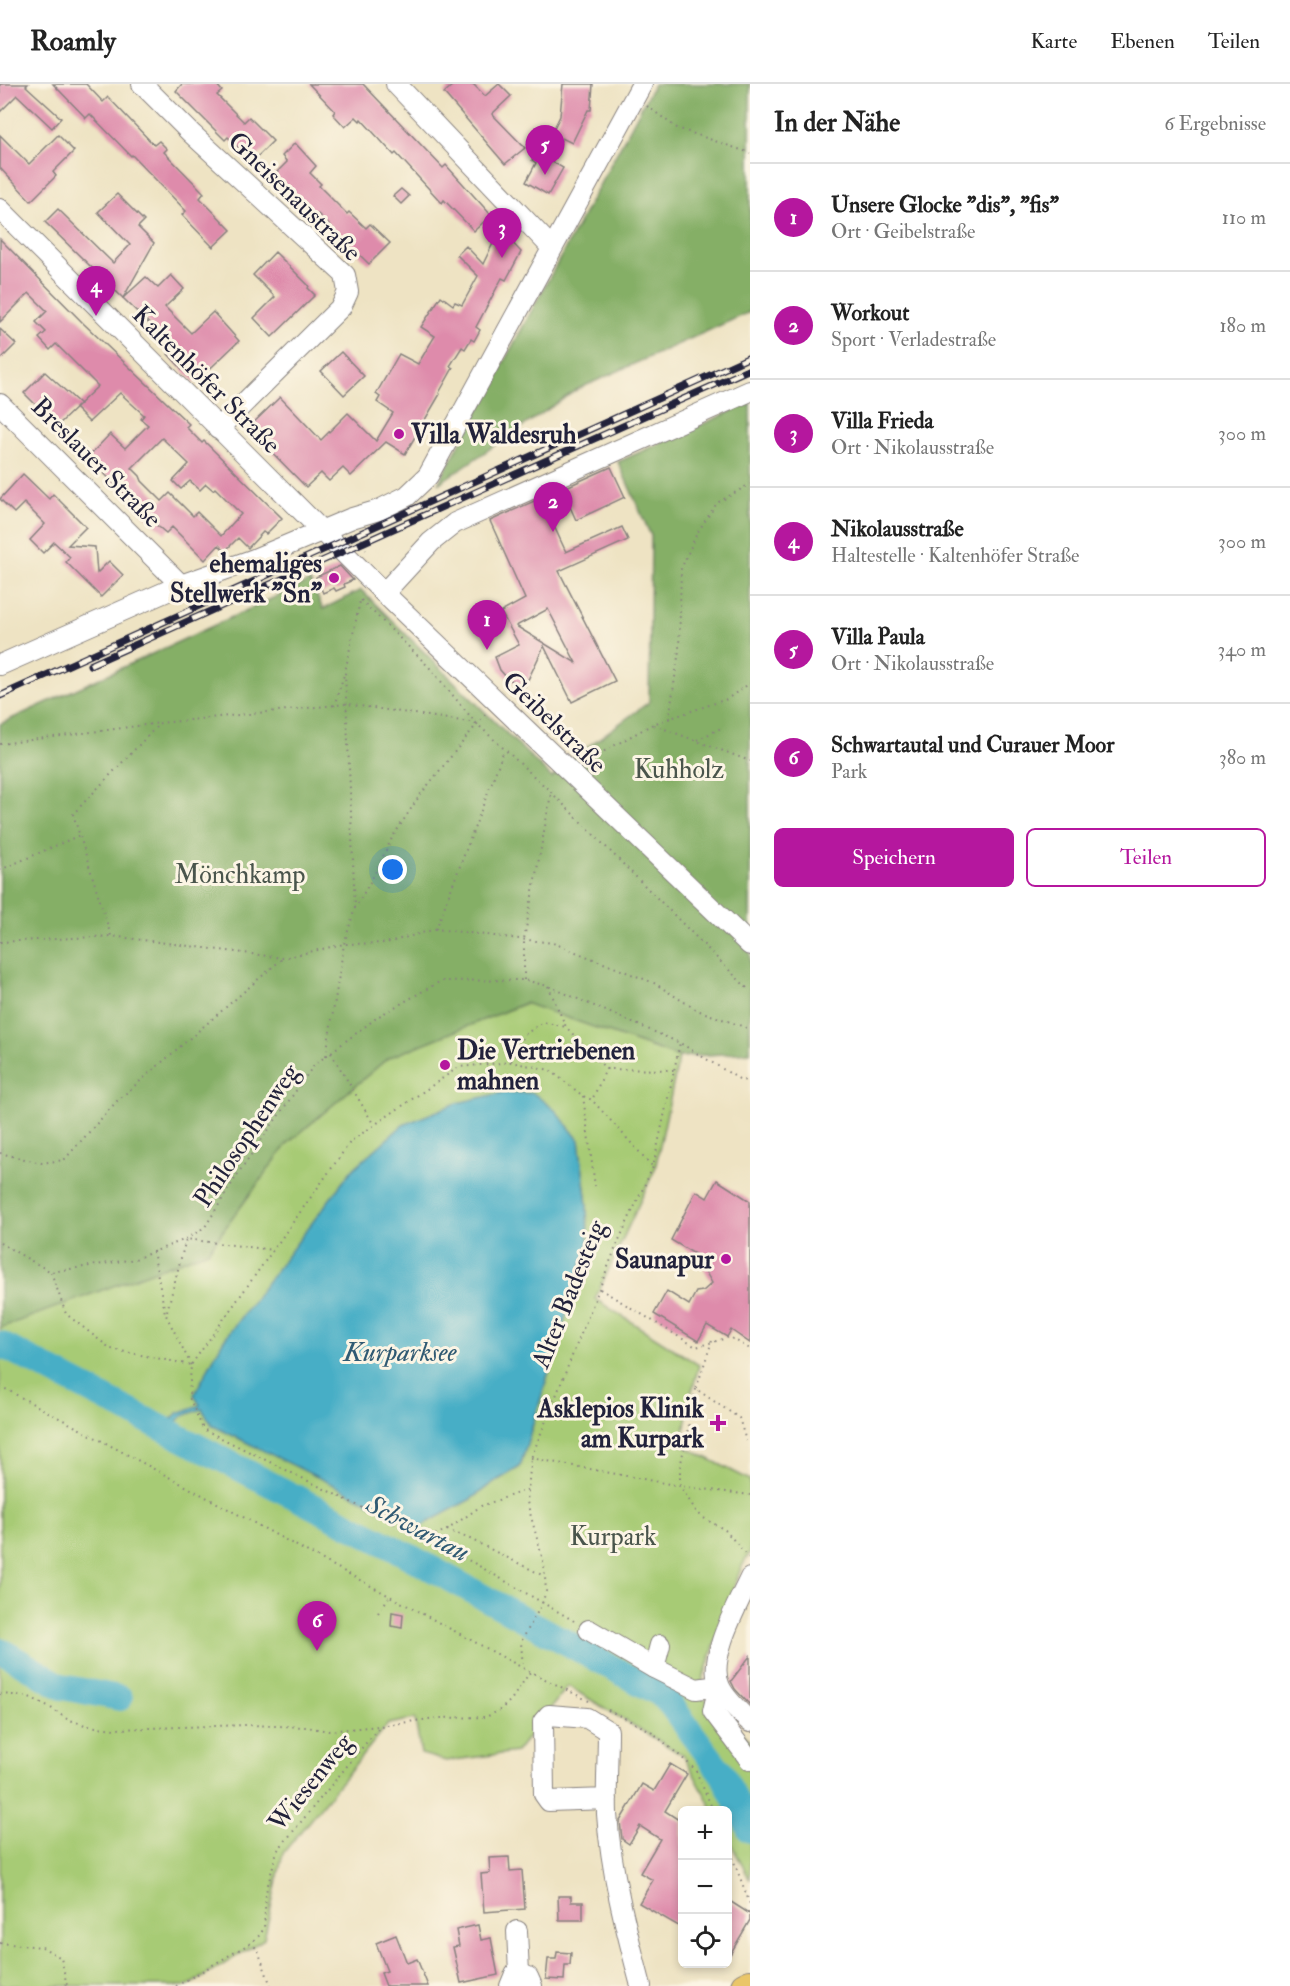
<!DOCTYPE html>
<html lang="de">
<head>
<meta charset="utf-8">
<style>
	body { margin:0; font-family:"IM FELL Double Pica",serif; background:#f6f6f6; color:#222 }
	.controls { position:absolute; right:18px; bottom:18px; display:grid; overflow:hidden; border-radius:9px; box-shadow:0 3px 9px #0003 }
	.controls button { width:54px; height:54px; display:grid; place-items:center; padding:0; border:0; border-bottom:2px solid #e0e0e0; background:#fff; color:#222; font:30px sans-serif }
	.you { position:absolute; left:393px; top:786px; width:21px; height:21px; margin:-15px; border:4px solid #fff; border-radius:50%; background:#1a73e8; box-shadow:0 0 0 9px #1a73e833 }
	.badge { display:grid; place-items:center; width:39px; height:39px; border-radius:50%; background:#b5179e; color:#fff; font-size:20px; font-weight:700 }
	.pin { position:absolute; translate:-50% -50px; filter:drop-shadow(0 2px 3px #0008) }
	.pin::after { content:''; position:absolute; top:32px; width:21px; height:18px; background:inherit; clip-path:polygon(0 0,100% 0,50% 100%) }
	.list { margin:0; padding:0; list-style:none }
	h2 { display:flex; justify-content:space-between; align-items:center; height:78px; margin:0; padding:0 24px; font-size:26px }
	h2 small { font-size:20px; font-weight:400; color:#767676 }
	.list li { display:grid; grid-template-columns:39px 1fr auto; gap:18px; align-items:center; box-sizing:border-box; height:108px; padding:0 24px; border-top:2px solid #e0e0e0 }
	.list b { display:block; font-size:22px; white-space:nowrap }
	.list p { margin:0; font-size:20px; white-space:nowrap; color:#767676 }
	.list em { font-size:20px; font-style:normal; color:#767676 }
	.actions { display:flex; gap:12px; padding:18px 24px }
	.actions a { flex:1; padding:14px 0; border:2px solid #b5179e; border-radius:9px; text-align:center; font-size:21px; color:#b5179e }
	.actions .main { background:#b5179e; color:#fff }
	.icon { flex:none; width:33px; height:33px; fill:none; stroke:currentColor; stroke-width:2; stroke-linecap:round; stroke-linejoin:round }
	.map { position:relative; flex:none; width:750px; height:1902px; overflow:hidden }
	header { display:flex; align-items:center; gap:36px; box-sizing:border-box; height:84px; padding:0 30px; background:#fff; border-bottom:2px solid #e0e0e0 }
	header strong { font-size:28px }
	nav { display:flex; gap:33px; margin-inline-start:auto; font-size:21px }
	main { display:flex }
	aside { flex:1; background:#fff }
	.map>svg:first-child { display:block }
	.green { fill:#a7cb75; stroke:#647658; stroke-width:1.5; fill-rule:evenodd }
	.forest { fill:#85af66; stroke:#546850; stroke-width:1.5 }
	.water { fill:#46aec6; stroke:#346880; stroke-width:1.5 }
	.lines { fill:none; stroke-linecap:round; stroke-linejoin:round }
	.river { stroke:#46aec6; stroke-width:26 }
	.building { fill:#de8bab; fill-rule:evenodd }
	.minor-casing { stroke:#88827f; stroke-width:22 }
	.major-casing { stroke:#88827f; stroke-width:28 }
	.path { stroke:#88827f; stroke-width:2; stroke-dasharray:1.5 4.5; stroke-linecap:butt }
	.minor { stroke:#fff; stroke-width:20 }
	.major { stroke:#eac669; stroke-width:26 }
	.rail-casing { stroke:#22223b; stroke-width:7 }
	.rail { stroke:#fcf5e5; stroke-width:4.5; stroke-dasharray:14; stroke-linecap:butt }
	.poi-dot { fill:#b5179e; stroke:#fcf5e5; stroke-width:2 }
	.labels { text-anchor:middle; stroke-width:6; stroke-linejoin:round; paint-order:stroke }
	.street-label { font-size:26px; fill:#22223b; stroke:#fcf5e5 }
	.poi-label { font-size:26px; font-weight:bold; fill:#22223b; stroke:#fcf5e5; text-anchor:end }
	.park-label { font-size:26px; fill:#4a554c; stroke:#fcf5e5 }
	.water-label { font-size:27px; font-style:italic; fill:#305a73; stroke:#fcf5e5 }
</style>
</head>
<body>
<header>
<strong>Roamly</strong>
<nav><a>Karte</a><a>Ebenen</a><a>Teilen</a></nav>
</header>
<main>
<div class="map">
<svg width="750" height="1902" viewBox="0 0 750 1902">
	<rect width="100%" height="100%" fill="#fcf5e5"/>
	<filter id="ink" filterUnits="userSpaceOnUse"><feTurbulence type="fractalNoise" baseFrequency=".0167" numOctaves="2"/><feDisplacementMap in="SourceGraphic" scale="12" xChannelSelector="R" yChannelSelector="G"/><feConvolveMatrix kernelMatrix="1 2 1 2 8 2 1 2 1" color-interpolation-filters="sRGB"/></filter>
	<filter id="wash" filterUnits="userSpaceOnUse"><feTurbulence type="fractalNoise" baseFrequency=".008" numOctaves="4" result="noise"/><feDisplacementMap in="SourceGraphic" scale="24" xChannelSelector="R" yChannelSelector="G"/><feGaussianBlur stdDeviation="1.35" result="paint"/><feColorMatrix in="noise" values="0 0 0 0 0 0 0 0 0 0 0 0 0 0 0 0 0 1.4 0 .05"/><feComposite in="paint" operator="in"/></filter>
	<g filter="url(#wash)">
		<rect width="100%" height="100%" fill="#eee3c3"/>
		<path class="green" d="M526 919 679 973 655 1085 595 1215 699 1281 689 1318 682 1361 750 1396V1468L741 1484 708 1580 702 1598V1612L750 1657V1796L728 1754V1726H713L684 1672 568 1602 516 1668 446 1677 421 1670 415 1635 388 1640 283 1769 264 1855 189 1902H0V1219L208 1167 287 1060 388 973ZM579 1057 587 1121 588 1159 520 1383 491 1400 471 1415Z"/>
		<g class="forest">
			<polygon points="654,0 750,0 750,228 578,305 438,400"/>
			<polygon points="750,319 750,968 679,973 525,919 388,974 287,1060 208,1167 0,1244 0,640 310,497 323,525 361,506 552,694 568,677 649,618 651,452 618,378"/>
		</g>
		<polygon class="water" points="501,1009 533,1009 556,1027 579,1056 587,1121 588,1159 520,1383 491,1400 471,1415 419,1443 213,1342 202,1325 183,1332 166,1346 161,1344 178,1329 200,1321 194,1311 223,1257 351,1087 403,1041 457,1019"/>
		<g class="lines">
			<g class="river">
				<polyline points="0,1260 405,1470 664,1612 723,1691 750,1746"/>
				<polyline points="0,1566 62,1603 120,1614"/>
			</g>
		</g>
		<g id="blocks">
			<g class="building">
				<polygon points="0,0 28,0 26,2 61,34 52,44 17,11 0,28"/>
				<polygon points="53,0 86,0 103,18 108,13 154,61 159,57 167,65 164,68 204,109 200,114 231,146 213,163 182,131 186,127 132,71 131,72 90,30 86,34"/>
				<polygon points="182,0 216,0 222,7 217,11 244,38 249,33 273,57 252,78 228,53 225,56 176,7"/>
				<polygon points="309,0 363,0 443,84 446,81 491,131 474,147 444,116 442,119 396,69 394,71 361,35 360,37 356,33 345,43 333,30 335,27"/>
				<polygon points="454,0 473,0 485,12 499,0 511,12 492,30 525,64 505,80 444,9"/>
				<polygon points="563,0 593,0 591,26 588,26 572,59 562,54 549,76 563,84 548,111 526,98 536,79 532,76 539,63 543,66 560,32"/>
				<polygon points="0,51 29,80 58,51 74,67 53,88 56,92 31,117 0,84"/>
				<polygon points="295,59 316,82 310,89 321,100 319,102 347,130 349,128 366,144 370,140 390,159 369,180 318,130 314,135 289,109 286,111 270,95 287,78 282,72"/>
				<polygon points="401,105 409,112 401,120 393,112"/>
				<polygon points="117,110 144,137 138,143 154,159 123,214 45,138 58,125 113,179 130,161 98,128"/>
				<polygon points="500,145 521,168 506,196 502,194 476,243 480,246 474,257 471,255 465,265 462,263 450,282 453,284 439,309 440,310 405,370 386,358 351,392 343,384 329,397 321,389 306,403 248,344 280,313 321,356 348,329 376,357 393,329 377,318 380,313 376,310 399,270 418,280 435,252 421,243 441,212 453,221 455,218 462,221 478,192 457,171 466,162 483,180"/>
				<path d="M0 155 84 240 189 340 186 343 202 359 204 357 282 434 266 450 263 448 248 464 238 454 225 467 219 461 205 476 172 443 166 449 148 434 88 373 110 350 125 364 148 341 141 335 144 331 120 309 89 338 75 324 98 302 56 260 50 266 39 254 46 248 36 238 47 227 29 209 0 238ZM162 354 189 380 173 397 181 405 190 397 200 406 206 400 213 406 215 404 241 430 221 452 197 428 193 432 170 409 162 417 142 397 140 392 132 384Z"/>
				<polygon points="275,168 309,202 308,204 315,211 272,253 254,234 275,213 253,191"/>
				<polygon points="171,191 184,205 165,223 191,249 213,228 239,257 195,299 168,270 174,264 123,214 146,193 158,204"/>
				<polygon points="0,245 16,260 0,276"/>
				<polygon points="341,268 364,292 344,311 321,287"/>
				<polygon points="45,288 80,320 57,342 24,309"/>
				<polygon points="611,383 625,413 576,436 562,405"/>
				<polygon points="23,390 49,415 53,410 86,443 68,461 95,463 97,489 109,477 123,491 101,513 66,478 70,473 54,458 43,469 30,456 45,440 24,419 14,429 0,415"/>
				<path d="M541 414 566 468 622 443 628 456 559 487 615 597 572 618 544 562 525 602 508 595 500 586 495 573 519 561 501 528 525 515 490 437ZM548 525 576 579 516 542Z"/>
				<polygon points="340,482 353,496 344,500 345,503 336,507 334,504 323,509 316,493"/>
				<polygon points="717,1096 750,1117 750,1259 731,1246 727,1253 707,1241 698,1257 654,1230 667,1207 689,1221 696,1208 703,1207 712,1199 704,1185 708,1178 671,1156 696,1107 707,1114"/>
				<polygon points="392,1528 403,1530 402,1544 391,1542"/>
				<polygon points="750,1572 750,1621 735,1605 731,1597"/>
				<polygon points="670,1680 687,1690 665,1727 682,1738 682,1844 639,1819 653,1796 640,1789 660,1755 640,1742 629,1760 622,1755 620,1737 642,1700 654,1707"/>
				<polygon points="509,1773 510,1787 522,1786 525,1825 484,1828 481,1790 490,1789 489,1774"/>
				<polygon points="558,1812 571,1812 571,1818 583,1818 583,1836 559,1836"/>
				<polygon points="728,1816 750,1830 750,1836 728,1874"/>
				<polygon points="478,1841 481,1856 491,1854 498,1891 461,1899 453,1863 459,1862 456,1846"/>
				<polygon points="396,1851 407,1879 417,1875 428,1902 386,1902 381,1889 387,1887 376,1859"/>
				<polygon points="557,1868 571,1869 570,1881 565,1881 564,1896 546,1895 548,1875 556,1875"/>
			</g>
		</g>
	</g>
	<g filter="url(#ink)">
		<use href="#blocks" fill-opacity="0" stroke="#88827f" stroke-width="1.5"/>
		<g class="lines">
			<defs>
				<g id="minor">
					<polyline points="142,0 191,49 345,191 348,208 341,223 218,345"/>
					<polyline points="396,0 552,164"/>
					<polyline points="0,125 384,509 750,861"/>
					<polyline points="0,320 181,501"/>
					<polyline points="384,509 431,458 455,439 750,307"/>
					<polyline points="0,581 181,501 252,476 352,434 379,426 407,412 428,392 642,0"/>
					<path d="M750 1494C738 1520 706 1575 720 1603 726 1616 740 1628 750 1638"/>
					<polyline points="589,1546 654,1584 696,1605 719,1602 713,1627 750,1676"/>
					<polyline points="654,1584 660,1561"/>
					<path d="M607 1715 549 1717 544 1710 543 1638 549 1631 587 1634 608 1647C608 1674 606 1703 607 1730 611 1789 626 1845 641 1902"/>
					<polyline points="517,1847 519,1889"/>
					<polyline points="510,1902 515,1890 519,1889 528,1893 532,1902"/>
				</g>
				<polyline id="major" points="744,1902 750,1899"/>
			</defs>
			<use href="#minor" class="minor-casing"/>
			<use href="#major" class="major-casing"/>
			<g class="path">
				<polyline points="647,22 677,44 750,69"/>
				<polyline points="359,449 366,466"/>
				<polyline points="361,516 429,583 476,639 551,708 750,907"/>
				<polyline points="334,622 344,591"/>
				<polyline points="669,635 679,566 681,485 697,449 717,419 750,400"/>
				<polyline points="476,639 346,620 160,639 73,730 111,852 283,874 344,860 386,859 436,845 553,859 654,899 697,926 750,945"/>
				<polyline points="654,641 750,677"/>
				<polyline points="697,656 721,644"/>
				<polyline points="0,660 160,639"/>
				<polyline points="583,679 653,640 727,615 750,599"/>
				<polyline points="0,786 80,751"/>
				<polyline points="355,824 345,588 360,517"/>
				<polyline points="436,845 504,666"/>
				<polyline points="0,858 111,852"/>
				<polyline points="524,896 524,855 551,710"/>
				<polyline points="548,902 566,943 606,985 592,1016"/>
				<polyline points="331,969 374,1041"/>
				<polyline points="326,972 344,860 355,824 372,795 392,754 420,711 486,629"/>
				<polyline points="511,977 524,951 543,938 566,943"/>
				<polyline points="606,985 675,986"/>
				<polyline points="583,1012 595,1102"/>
				<polyline points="0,1069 41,1079 64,1076 117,1017 283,874"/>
				<polyline points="0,1159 51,1188 135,1175 186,1155 205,1143 241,1085 314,981 379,932 441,897 524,896 548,902 680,959 739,995 750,998"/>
				<polyline points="153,1167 165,1229"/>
				<polyline points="51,1188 66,1230 111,1265 191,1281"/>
				<polyline points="600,1205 696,1263 730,1253 750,1265"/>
				<polyline points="712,1257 696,1305 739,1334 746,1357"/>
				<polyline points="191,1281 166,1231 186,1155 273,1166"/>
				<polyline points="0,1302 523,1584"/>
				<polyline points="696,1305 680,1384 680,1402 750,1411"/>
				<polyline points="531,1374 680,1402 696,1427 702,1433 725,1446 750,1475"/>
				<polyline points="447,1446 470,1455 544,1492"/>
				<polyline points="424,1455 447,1446 481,1422 529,1405"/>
				<polyline points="378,1529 389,1513"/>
				<polyline points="574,1537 474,1479 203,1345 189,1313 191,1281 351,1057 459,983 511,978 550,986 583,1012 592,1016 653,1083"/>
				<polyline points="0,1610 27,1612 48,1622 67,1635 88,1642 115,1645 248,1641 307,1643 328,1647 379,1642"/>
				<polyline points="589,1617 523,1584 521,1558 542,1520 546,1507 544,1480 527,1418 531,1374 618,1158 653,1083 680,959"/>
				<polyline points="608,1626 651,1647 695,1685 713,1726"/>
				<polyline points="728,1762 750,1820"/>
				<polyline points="0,1859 42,1863 61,1874 67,1902"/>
				<polyline points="249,1860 257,1864 271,1902"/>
				<polyline points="176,1902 249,1860 260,1851 264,1844 266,1808 277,1767 380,1642 436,1634 486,1633 500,1626 511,1616 530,1588"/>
			</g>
			<use href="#minor" class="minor"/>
			<use href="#major" class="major"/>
			<defs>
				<g id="rail">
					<polyline points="90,581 750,285"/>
					<polyline points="0,612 750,273"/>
				</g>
			</defs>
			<use href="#rail" class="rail-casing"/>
			<use href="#rail" class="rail"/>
		</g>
	</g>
	<g class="poi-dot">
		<circle cx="399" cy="350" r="6"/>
		<circle cx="334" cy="494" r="6"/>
		<circle cx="445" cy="981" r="6"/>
		<circle cx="726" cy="1175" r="6"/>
		<path d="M715 1330h6v6h6v6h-6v6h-6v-6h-6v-6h6z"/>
	</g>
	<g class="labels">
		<g class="street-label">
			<text transform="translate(295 112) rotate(44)" y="9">Gneisenaustraße</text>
			<text transform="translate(207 295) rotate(45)" y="9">Kaltenhöfer Straße</text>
			<text transform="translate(97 378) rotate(45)" y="9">Breslauer Straße</text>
			<text transform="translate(555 638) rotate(44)" y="9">Geibelstraße</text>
			<text transform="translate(246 1051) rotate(-56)" y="9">Philosophenweg</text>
			<text transform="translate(568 1210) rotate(-68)" y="9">Alter Badesteig</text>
			<text transform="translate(310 1698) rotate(-51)" y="9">Wiesenweg</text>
		</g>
		<g class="poi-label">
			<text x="411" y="359" text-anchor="start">Villa Waldesruh</text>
			<text x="322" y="488">ehemaliges<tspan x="322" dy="30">Stellwerk "Sn"</tspan></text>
			<text x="457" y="975" text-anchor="start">Die Vertriebenen<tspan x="457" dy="30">mahnen</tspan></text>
			<text x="714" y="1184">Saunapur</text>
			<text x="704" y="1333">Asklepios Klinik<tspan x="704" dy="30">am Kurpark</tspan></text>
		</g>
		<g class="park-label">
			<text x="679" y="694">Kuhholz</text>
			<text x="240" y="799">Mönchkamp</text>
			<text x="613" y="1461">Kurpark</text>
		</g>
		<g class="water-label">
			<text x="400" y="1277">Kurparksee</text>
			<text transform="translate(418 1444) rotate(28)" y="9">Schwartau</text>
		</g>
	</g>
</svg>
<div class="controls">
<button>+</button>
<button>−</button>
<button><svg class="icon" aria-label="locate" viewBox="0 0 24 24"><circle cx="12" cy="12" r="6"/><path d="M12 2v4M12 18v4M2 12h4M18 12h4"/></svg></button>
</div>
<div class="you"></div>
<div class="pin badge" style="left:487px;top:566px">1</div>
<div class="pin badge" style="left:553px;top:448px">2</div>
<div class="pin badge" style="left:502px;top:174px">3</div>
<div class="pin badge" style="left:96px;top:232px">4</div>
<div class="pin badge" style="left:545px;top:91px">5</div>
<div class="pin badge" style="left:317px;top:1567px">6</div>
</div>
<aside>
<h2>In der Nähe<small>6 Ergebnisse</small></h2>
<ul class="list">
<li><span class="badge">1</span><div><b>Unsere Glocke &quot;dis&quot;, &quot;fis&quot;</b><p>Ort · Geibelstraße</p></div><em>110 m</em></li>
<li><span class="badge">2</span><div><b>Workout</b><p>Sport · Verladestraße</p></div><em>180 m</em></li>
<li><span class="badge">3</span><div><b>Villa Frieda</b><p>Ort · Nikolausstraße</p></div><em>300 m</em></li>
<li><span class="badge">4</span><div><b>Nikolausstraße</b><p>Haltestelle · Kaltenhöfer Straße</p></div><em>300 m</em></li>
<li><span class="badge">5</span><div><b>Villa Paula</b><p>Ort · Nikolausstraße</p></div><em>340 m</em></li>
<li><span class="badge">6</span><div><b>Schwartautal und Curauer Moor</b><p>Park</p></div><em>380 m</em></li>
</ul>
<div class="actions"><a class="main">Speichern</a><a>Teilen</a></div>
</aside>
</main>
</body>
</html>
